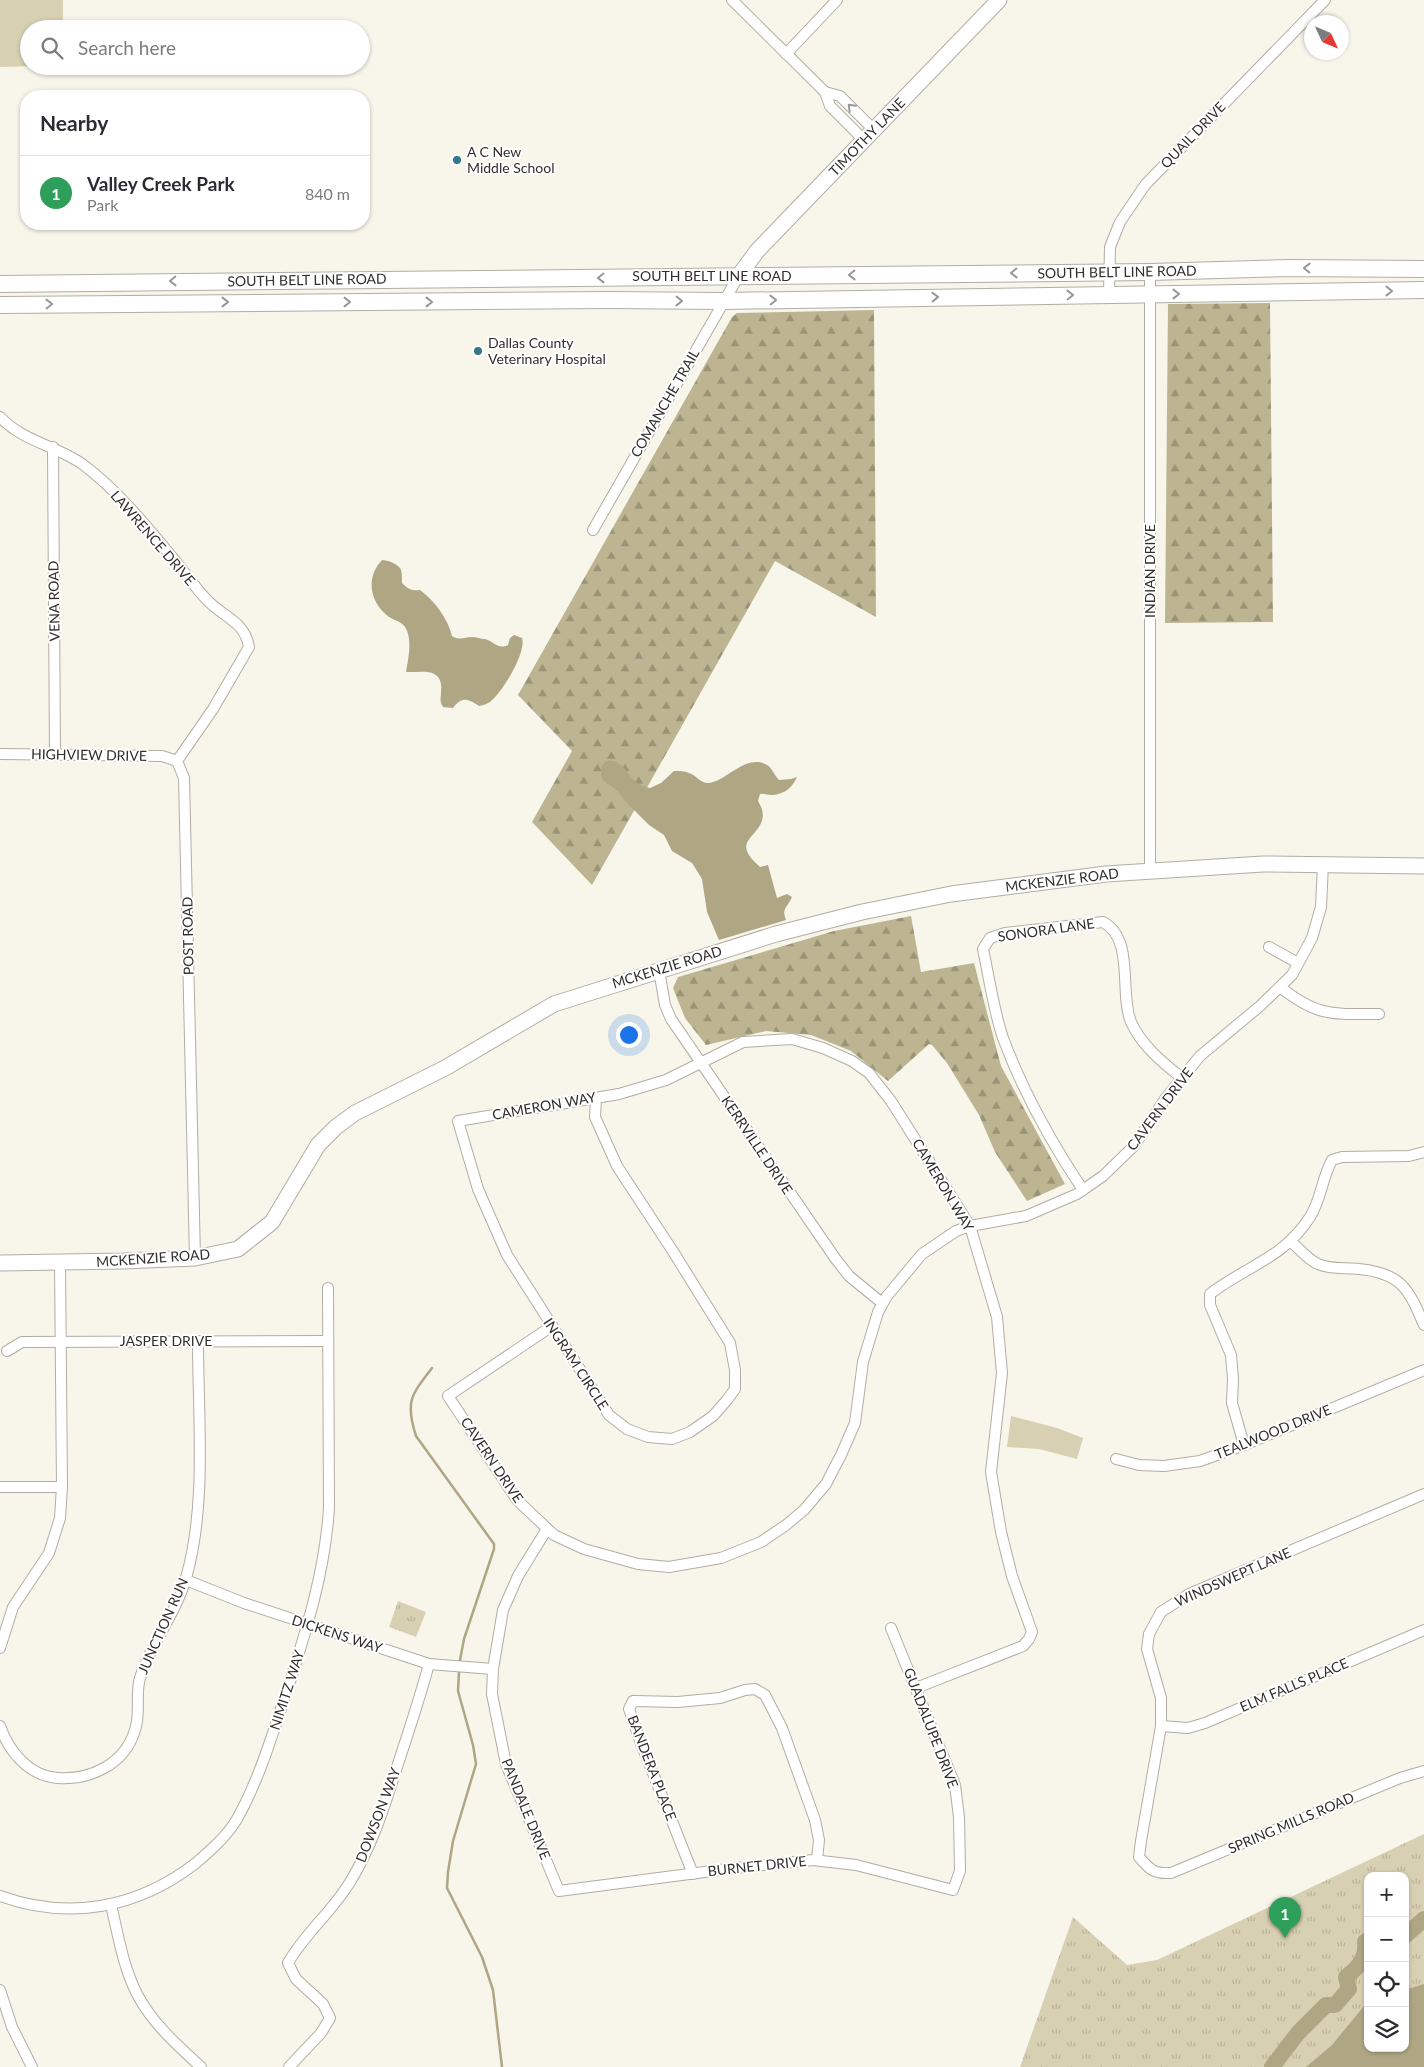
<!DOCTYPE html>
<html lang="en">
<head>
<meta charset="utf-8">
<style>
	body { margin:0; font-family:Lato,sans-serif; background:#f2f2f3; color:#2b2b33 }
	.controls { position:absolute; right:15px; bottom:15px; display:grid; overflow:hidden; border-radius:10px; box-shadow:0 1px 4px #0004 }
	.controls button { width:45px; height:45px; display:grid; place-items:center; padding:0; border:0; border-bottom:1px solid #e1e1e2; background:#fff; color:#2b2b33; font:25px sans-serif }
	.compass { position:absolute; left:1304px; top:15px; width:45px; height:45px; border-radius:50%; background:#fff; box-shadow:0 1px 4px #0004; rotate:134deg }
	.you { position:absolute; left:628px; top:1034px; width:18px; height:18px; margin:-12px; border:4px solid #fff; border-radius:50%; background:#1a73e8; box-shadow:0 0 0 8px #1a73e833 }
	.badge { display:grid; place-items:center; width:32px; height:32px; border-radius:50%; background:#347788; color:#fff; font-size:16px; font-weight:700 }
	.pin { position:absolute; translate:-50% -41px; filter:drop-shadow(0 1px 2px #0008) }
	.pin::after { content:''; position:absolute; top:26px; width:18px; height:15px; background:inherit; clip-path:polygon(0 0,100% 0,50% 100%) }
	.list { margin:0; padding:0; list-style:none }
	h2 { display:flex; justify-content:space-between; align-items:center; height:65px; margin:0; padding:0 20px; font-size:21px }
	h2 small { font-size:16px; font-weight:400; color:#7c7c81 }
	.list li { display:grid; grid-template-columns:32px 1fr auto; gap:15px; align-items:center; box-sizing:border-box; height:75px; padding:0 20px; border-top:1px solid #e1e1e2 }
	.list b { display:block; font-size:19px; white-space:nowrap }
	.list p { margin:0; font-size:16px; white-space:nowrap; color:#7c7c81 }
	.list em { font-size:16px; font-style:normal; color:#7c7c81 }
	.icon { flex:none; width:28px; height:28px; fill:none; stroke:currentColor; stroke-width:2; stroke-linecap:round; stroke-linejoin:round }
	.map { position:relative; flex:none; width:1424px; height:2067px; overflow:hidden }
	.search { position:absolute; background:#fff; box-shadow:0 1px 4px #0004; left:20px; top:20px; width:350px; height:55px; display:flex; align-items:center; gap:12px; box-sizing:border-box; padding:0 18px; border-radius:28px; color:#7c7c81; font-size:19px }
	.panel { position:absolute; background:#fff; box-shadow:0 1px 4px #0004; left:20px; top:90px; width:350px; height:140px; border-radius:20px }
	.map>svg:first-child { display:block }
	.grass { fill:#d8d0b2 }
	.forest { fill:url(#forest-firs) }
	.park { fill:url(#park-tufts); fill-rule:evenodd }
	.water { fill:#afa684 }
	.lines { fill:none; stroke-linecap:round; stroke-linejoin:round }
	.stream { stroke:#afa684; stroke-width:2.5 }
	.river { stroke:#afa684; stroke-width:16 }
	.street-casing { stroke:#b0aea4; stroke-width:12 }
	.secondary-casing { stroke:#b0aea4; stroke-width:17 }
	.primary-casing { stroke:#b0aea4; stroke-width:18 }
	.street { stroke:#fff; stroke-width:10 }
	.secondary { stroke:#fff; stroke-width:15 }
	.primary { stroke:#fff; stroke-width:16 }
	.oneway { stroke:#989796 }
	.poi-dot { fill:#347788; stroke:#fff; stroke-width:2 }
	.labels { text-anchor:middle; stroke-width:4; stroke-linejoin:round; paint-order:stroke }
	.street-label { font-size:14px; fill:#302f2c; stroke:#fff }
	.poi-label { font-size:14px; fill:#302f2c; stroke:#fff; text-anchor:start }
</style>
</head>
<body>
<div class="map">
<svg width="1424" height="2067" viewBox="0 0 1424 2067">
	<defs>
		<pattern id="forest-firs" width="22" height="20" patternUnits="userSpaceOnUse" patternTransform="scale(1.25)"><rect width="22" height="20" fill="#bdb592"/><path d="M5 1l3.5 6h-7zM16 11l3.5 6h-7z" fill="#9a9477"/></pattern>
		<pattern id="park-tufts" width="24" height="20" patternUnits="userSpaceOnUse" patternTransform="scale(1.25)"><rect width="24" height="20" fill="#d8d0b2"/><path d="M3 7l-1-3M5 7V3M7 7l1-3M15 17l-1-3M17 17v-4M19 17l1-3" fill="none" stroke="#bab399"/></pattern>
	</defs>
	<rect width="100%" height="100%" fill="#f8f5eb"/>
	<g class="grass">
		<polygon points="0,0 63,0 63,29 29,29 29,66 39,66 0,67"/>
		<polygon points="1011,1416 1057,1428 1083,1438 1077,1459 1039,1449 1007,1447"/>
	</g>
	<g class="forest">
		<polygon points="1270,303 1273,622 1165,623 1168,304"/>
		<polygon points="874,310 876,617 775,561 592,885 532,822 572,751 518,695 732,317 737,313"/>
		<polygon points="911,916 921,972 974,963 1001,1066 1065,1184 1027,1201 995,1152 979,1115 947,1063 932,1045 929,1044 888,1081 851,1051 811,1035 766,1031 706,1045 685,1018 673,988 678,977 834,931"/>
	</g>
	<g class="park">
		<polygon points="398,1601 426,1612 416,1637 389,1627"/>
		<path d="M1424 1834V2067H1020L1073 1917 1127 1965 1157 1960ZM1368 1876H1405V2048H1368Z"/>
	</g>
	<g class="water">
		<path d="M382 560C387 560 399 564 401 570 402 573 402 579 402 583 408 589 411 591 420 590 435 601 448 619 452 636 460 641 464 637 472 637 476 637 481 639 485 639 493 641 498 650 508 645L510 638 514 635 522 638C527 652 502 693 490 702 487 704 483 705 479 706 468 699 462 696 453 708L443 707C439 700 441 699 441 692 444 666 420 673 406 672 408 660 413 639 405 627 402 622 394 620 389 617 370 603 365 578 382 560Z"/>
		<path d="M607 761C622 759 626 773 635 781 639 785 645 787 650 788L661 783 674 771C679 771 684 771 689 773 696 775 701 784 709 783 727 781 746 753 767 765 772 768 775 776 779 780L791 779 797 777C792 788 785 794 772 795 767 795 764 793 760 794L758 801C775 828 741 835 747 851 749 857 755 862 760 867L768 865 777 898 787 894 792 897C788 907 781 908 786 920L719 940 707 912 702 879 692 863 672 851 664 835 649 825 624 800 618 791 603 780C600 771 599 766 607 761Z"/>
		<polygon points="1424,1984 1424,2067 1306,2067 1332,2045 1364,2006 1368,2004 1368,2048 1405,2048 1405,1990"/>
	</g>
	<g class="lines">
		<g class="stream">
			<path d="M432 1368C411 1395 405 1402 416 1436L494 1544V1549L464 1639 460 1660"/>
			<polyline points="459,1672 458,1691 473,1745 476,1764 453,1841 448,1872 447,1888 482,1957 493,1990 502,2067"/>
		</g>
		<g class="river">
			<polyline points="1405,1936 1424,1919"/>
			<path d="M1272 2067 1298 2033 1326 2005H1335L1349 1989 1346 1977C1359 1967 1367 1958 1365 1942L1368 1940"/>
		</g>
		<defs>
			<g id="street">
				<polyline points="732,0 825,92 830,106 864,140"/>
				<polyline points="786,54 837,0"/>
				<polyline points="825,92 840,96 874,130"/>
				<polyline points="1109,295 1110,247 1120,222 1145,185 1325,0"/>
				<path d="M0 417C23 442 59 446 85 466 120 493 149 529 177 563 187 575 196 589 208 601 225 618 245 622 249 647L213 709 177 761 184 778 195 1258"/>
				<polyline points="53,447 55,755"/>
				<polyline points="593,530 738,277"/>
				<polyline points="0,754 162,756 177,761"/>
				<polyline points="1150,871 1150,272"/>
				<polyline points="1269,947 1298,963"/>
				<polyline points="659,970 665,1005 671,1019 835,1258 849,1276 882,1303"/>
				<path d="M1280 987C1318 1017 1332 1014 1379 1014"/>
				<polyline points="596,1098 595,1117 617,1166 674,1253 730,1343 735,1370 735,1389 727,1400 713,1416 690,1432 672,1439 648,1437 627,1429 609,1415 507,1255 478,1189 458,1121 619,1094 666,1080 743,1042 792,1039 823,1048 852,1061 869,1073 891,1101 970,1226 997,1317 1002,1373 991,1472 1001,1532 1012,1576 1032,1632 1029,1639 1023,1646 916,1688"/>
				<path d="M1083 1190C1051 1142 1023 1092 1003 1038 994 1012 989 977 983 949L990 938 1005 933 1103 922C1135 939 1119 993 1131 1022 1141 1045 1163 1063 1182 1078"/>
				<path d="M1291 1242C1299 1248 1308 1260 1318 1264 1332 1270 1344 1267 1359 1269 1402 1273 1409 1290 1424 1325"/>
				<polyline points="552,1326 448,1396 517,1500 554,1535 584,1549 638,1564 669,1567 721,1558 761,1542 786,1525 804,1510 826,1484 841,1455 855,1423 863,1362 878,1312 887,1296 922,1254 956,1231 970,1226 1026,1216 1077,1194 1103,1176 1134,1146 1165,1099 1200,1056 1260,1006 1292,975 1312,938 1321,907 1323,864"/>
				<polyline points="7,1351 22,1342 328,1341"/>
				<path d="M1244 1445 1232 1403 1233 1379 1231 1355 1210 1305V1294C1246 1266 1283 1259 1310 1217 1321 1200 1322 1178 1332 1160L1342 1157 1409 1156 1424 1152"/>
				<polyline points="1116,1459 1139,1465 1164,1466 1200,1461 1244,1445 1424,1370"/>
				<polyline points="0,1487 62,1487"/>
				<path d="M1424 1494 1189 1594 1161 1612 1149 1634 1147 1649 1161 1698V1726L1141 1841 1139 1857C1150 1870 1154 1874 1171 1873L1400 1778 1424 1771"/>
				<polyline points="547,1529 518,1576 503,1610 493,1669 492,1694 506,1764 559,1891 735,1868 813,1860 856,1865 953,1890 960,1871 959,1817 955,1785 891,1628"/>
				<polyline points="186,1580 244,1603 429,1664 493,1669"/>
				<polyline points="0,1648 13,1607 49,1553 60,1518 62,1487 60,1262"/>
				<path d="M0 1726C9 1752 29 1776 58 1778 91 1780 125 1764 135 1730 141 1713 135 1694 140 1678 151 1643 176 1614 186 1578 207 1505 198 1418 198 1341"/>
				<polyline points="1161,1726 1188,1728 1205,1723 1424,1630"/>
				<polyline points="693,1874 641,1743 629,1709 633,1701 678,1702 720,1698 745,1690 755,1689 765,1695 782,1728 815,1820 819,1840 817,1860"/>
				<path d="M0 1896C69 1921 138 1908 196 1863 211 1850 227 1836 237 1819 260 1778 273 1732 288 1688 307 1628 325 1571 329 1508L328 1288"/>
				<path d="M111 1905C118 1934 123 1967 137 1994 152 2023 177 2045 201 2067"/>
				<polyline points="0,1990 12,2027 32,2067"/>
				<path d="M289 2067 321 2033 330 2018 323 2004 296 1979 288 1963C305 1933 332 1912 350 1882 371 1848 383 1811 395 1773 407 1737 419 1701 429 1664"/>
			</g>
			<g id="secondary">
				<polyline points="738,277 757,251 999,0"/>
				<polyline points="0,1263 123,1261 195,1258 238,1249 272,1222 318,1145 336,1127 355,1113 445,1068 554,1004 776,934 862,912 951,894 1106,874 1263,864 1424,866"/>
			</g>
			<g id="primary">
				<polyline points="0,284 1150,272 1291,268 1424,269"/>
				<polyline points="0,305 608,300 724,301 1424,290"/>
			</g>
		</defs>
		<use href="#street" class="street-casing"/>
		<use href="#secondary" class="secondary-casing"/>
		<use href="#primary" class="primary-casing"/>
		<use href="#street" class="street"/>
		<use href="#secondary" class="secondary"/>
		<use href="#primary" class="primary"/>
	</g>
	<defs><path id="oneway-chevron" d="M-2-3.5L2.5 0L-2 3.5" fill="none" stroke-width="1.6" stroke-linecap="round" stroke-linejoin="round" transform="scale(1.25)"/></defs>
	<g class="oneway">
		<use href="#oneway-chevron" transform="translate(851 107) rotate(-135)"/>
		<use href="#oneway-chevron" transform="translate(1307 268) rotate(-179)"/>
		<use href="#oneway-chevron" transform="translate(1014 273) rotate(179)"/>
		<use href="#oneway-chevron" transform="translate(852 275) rotate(179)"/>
		<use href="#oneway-chevron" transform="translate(601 278) rotate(179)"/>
		<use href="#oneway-chevron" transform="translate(173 281) rotate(179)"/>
		<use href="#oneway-chevron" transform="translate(1389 291)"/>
		<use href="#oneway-chevron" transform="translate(1176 294)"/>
		<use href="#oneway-chevron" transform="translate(1070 295) rotate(-1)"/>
		<use href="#oneway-chevron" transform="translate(935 297) rotate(-2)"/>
		<use href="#oneway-chevron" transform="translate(773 300) rotate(-1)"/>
		<use href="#oneway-chevron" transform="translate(679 301) rotate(1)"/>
		<use href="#oneway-chevron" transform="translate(225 302)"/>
		<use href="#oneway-chevron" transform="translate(347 302)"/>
		<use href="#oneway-chevron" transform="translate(429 302)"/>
		<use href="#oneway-chevron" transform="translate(49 304) rotate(-1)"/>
	</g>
	<g class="poi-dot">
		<circle cx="457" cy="160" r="5"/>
		<circle cx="478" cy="351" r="5"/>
	</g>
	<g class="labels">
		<g class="street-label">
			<text transform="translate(1193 135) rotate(-46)" y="5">QUAIL DRIVE</text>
			<text transform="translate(867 137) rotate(-46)" y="5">TIMOTHY LANE</text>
			<text transform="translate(1117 272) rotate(-1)" y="5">SOUTH BELT LINE ROAD</text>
			<text x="712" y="281">SOUTH BELT LINE ROAD</text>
			<text transform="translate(307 280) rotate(-1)" y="5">SOUTH BELT LINE ROAD</text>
			<text transform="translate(665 403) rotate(-60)" y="5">COMANCHE TRAIL</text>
			<text transform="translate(153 538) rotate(49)" y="5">LAWRENCE DRIVE</text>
			<text transform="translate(1150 571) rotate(-90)" y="5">INDIAN DRIVE</text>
			<text transform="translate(54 601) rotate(-91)" y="5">VENA ROAD</text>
			<text transform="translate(89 755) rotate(1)" y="5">HIGHVIEW DRIVE</text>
			<text transform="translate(1062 880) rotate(-7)" y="5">MCKENZIE ROAD</text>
			<text transform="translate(1046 930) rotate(-8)" y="5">SONORA LANE</text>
			<text transform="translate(188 936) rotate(-91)" y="5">POST ROAD</text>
			<text transform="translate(667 967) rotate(-17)" y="5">MCKENZIE ROAD</text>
			<text transform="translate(544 1106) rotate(-10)" y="5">CAMERON WAY</text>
			<text transform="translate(1160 1109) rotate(-53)" y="5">CAVERN DRIVE</text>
			<text transform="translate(757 1145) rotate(56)" y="5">KERRVILLE DRIVE</text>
			<text transform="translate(943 1185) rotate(59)" y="5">CAMERON WAY</text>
			<text transform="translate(153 1258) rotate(-4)" y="5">MCKENZIE ROAD</text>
			<text x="166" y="1346">JASPER DRIVE</text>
			<text transform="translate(576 1364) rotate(57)" y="5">INGRAM CIRCLE</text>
			<text transform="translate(1273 1432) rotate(-22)" y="5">TEALWOOD DRIVE</text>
			<text transform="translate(492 1460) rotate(56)" y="5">CAVERN DRIVE</text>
			<text transform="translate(1233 1577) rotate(-24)" y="5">WINDSWEPT LANE</text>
			<text transform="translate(163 1626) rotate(-66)" y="5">JUNCTION RUN</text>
			<text transform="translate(337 1634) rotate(18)" y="5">DICKENS WAY</text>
			<text transform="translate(1294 1685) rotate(-23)" y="5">ELM FALLS PLACE</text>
			<text transform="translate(287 1690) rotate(-72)" y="5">NIMITZ WAY</text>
			<text transform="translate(931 1728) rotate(69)" y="5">GUADALUPE DRIVE</text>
			<text transform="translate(652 1768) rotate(69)" y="5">BANDERA PLACE</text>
			<text transform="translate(526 1809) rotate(68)" y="5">PANDALE DRIVE</text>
			<text transform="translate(378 1815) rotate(-69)" y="5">DOWSON WAY</text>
			<text transform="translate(1291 1823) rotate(-23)" y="5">SPRING MILLS ROAD</text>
			<text transform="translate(757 1866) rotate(-6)" y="5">BURNET DRIVE</text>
		</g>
		<g class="poi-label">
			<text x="467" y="157">A C New<tspan x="467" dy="16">Middle School</tspan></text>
			<text x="488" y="348">Dallas County<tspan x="488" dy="16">Veterinary Hospital</tspan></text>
		</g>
	</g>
</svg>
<div class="controls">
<button>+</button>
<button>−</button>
<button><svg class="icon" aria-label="locate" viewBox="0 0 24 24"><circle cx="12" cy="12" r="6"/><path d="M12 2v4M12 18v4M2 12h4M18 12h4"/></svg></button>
<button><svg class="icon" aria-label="layers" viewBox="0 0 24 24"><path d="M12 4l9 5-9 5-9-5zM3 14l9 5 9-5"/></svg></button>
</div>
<svg class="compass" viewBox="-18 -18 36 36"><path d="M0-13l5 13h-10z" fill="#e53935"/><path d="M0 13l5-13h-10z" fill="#7c7c81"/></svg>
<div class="you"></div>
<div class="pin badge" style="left:1285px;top:1938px;background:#2e9e5b">1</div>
<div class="search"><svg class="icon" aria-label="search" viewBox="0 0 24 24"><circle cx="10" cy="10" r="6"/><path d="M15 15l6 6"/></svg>Search here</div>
<section class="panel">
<h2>Nearby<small></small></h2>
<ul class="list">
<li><span class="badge" style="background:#2e9e5b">1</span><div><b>Valley Creek Park</b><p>Park</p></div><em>840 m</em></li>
</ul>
</section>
</div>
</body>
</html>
